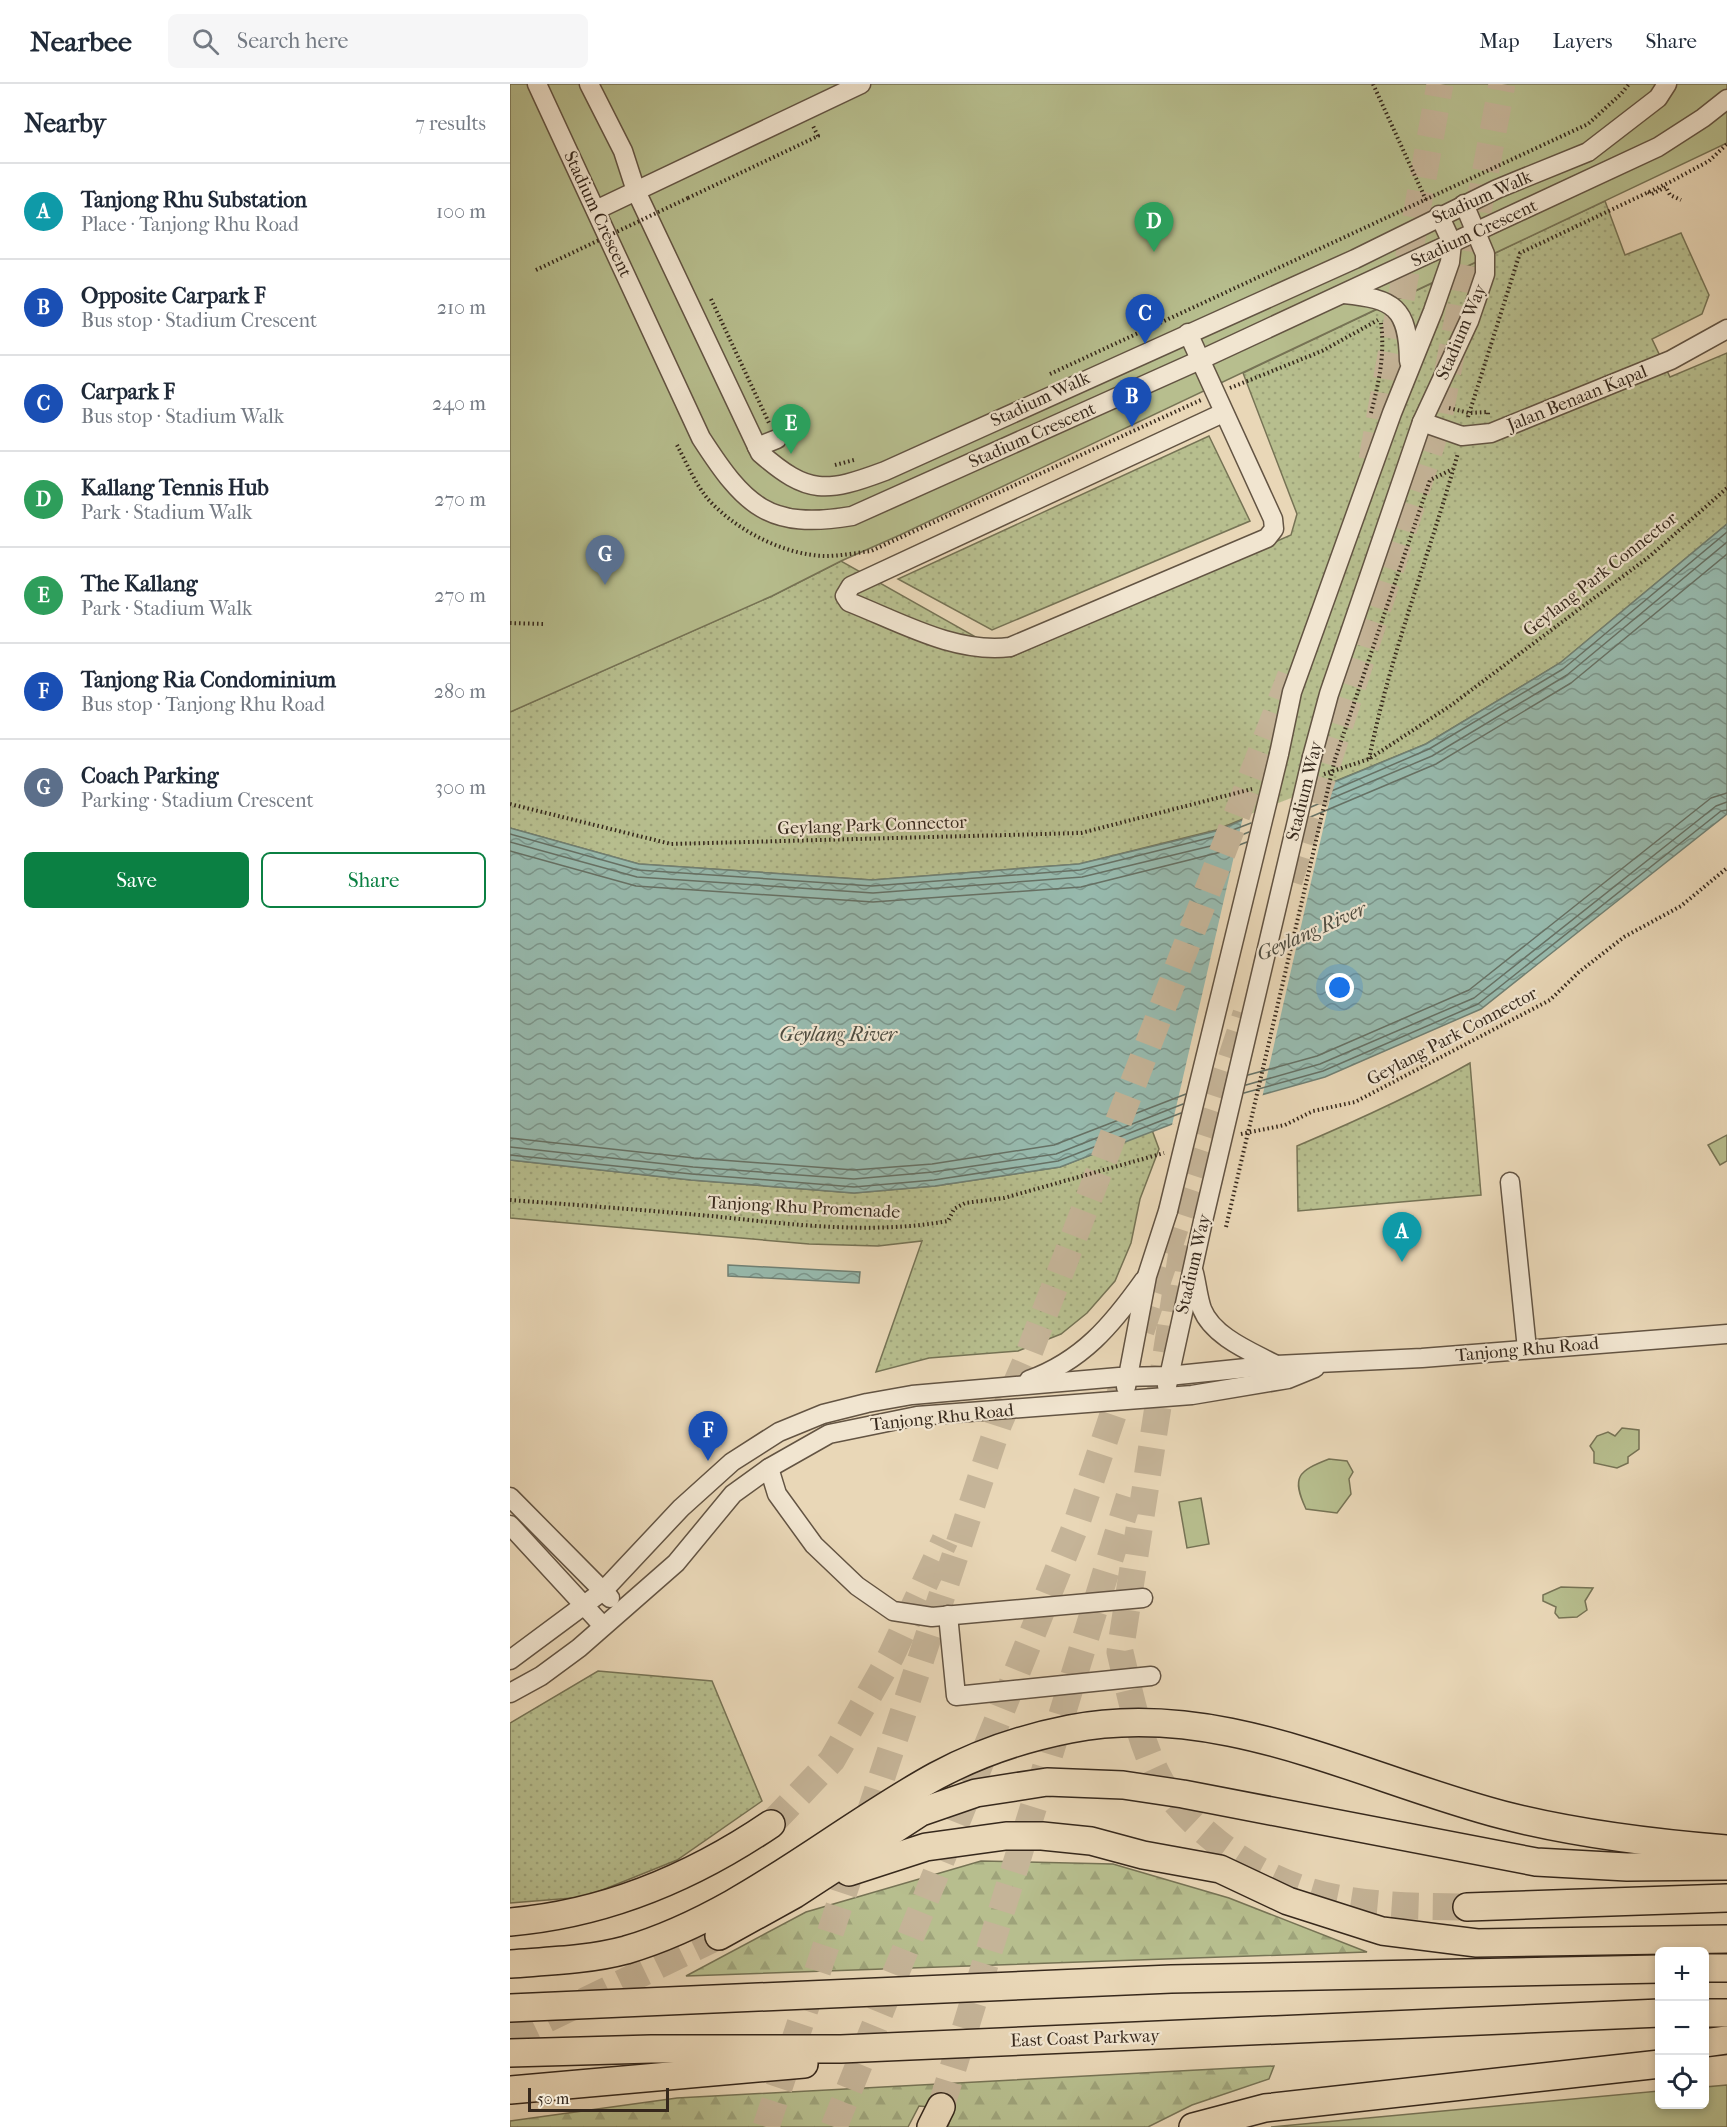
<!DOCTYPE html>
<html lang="en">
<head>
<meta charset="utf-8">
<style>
	body { margin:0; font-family:"IM FELL French Canon",serif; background:#f6f6f7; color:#1f2937 }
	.controls { position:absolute; right:18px; bottom:18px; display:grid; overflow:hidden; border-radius:9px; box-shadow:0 3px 9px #0003 }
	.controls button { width:54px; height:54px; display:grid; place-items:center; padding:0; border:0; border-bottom:2px solid #e0e1e3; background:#fff; color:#1f2937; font:30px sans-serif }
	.scale { position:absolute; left:18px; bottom:15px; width:141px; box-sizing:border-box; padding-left:6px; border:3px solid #36281c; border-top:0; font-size:16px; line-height:21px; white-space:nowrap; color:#36281c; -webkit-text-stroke:4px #f1e5d0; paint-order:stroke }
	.you { position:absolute; left:830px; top:904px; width:21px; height:21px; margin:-15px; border:4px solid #fff; border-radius:50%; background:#1a73e8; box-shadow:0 0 0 9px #1a73e833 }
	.badge { display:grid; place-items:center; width:39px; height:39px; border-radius:50%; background:#0b8043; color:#fff; font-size:20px; font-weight:700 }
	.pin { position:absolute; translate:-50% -50px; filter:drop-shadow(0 2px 3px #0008) }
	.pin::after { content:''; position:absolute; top:32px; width:21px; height:18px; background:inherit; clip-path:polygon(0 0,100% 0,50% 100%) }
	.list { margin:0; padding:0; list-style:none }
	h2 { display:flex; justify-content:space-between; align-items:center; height:78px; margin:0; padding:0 24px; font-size:26px }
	h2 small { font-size:20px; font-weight:400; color:#747a83 }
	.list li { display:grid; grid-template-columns:39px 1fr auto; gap:18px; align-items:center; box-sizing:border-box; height:96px; padding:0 24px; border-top:2px solid #e0e1e3 }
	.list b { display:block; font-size:22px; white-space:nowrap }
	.list p { margin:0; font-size:20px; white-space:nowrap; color:#747a83 }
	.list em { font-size:20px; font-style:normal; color:#747a83 }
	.actions { display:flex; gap:12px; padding:18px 24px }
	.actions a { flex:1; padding:14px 0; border:2px solid #0b8043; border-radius:9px; text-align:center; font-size:21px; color:#0b8043 }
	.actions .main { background:#0b8043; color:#fff }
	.icon { flex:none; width:33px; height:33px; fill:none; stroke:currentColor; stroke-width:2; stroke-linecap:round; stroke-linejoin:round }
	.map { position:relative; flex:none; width:1217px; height:2043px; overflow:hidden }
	header { display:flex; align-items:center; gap:36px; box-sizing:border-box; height:84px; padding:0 30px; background:#fff; border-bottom:2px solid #e0e1e3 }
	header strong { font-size:28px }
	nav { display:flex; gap:33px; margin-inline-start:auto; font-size:21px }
	.search { width:420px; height:54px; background:#f6f6f7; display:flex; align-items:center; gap:15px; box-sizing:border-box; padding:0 21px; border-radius:9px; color:#747a83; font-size:22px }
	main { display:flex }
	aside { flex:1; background:#fff }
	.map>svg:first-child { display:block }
	.grass { fill:url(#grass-dots); stroke:#767355; stroke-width:1.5 }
	.forest { fill:url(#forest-firs); stroke:#767355; stroke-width:1.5 }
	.park { fill:#b7be8e; stroke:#767355; stroke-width:1.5 }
	.water { fill:url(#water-waves); stroke:#708074; stroke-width:1.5 }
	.pier { fill:#e9d7b7 }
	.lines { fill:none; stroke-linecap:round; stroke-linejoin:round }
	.shore { stroke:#667165; stroke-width:1.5 }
	.highway-tunnel { stroke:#c5b498; stroke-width:27; stroke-dasharray:27 14; stroke-linecap:butt }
	.minor-casing { stroke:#635443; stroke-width:21 }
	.highway-casing { stroke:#36281c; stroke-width:30 }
	.path { stroke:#36281c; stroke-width:4; stroke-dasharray:1.5 3; stroke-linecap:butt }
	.minor { stroke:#f1e5d0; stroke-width:18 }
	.highway { stroke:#e9d7b7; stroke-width:27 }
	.minor-bridge-casing { stroke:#635443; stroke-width:21; stroke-linecap:butt }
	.path-bridge { stroke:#36281c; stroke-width:4; stroke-dasharray:1.5 3; stroke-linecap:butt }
	.minor-bridge { stroke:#f1e5d0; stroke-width:18 }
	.labels { text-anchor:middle; stroke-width:4.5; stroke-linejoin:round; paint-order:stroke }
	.street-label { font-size:18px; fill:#36281c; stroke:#f1e5d0 }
	.water-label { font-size:20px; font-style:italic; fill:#4e4c40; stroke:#f1e5d0 }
</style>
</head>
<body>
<header>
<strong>Nearbee</strong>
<div class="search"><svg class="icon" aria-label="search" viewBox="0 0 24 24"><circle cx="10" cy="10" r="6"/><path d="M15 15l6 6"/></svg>Search here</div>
<nav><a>Map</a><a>Layers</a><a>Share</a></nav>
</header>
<main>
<aside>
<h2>Nearby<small>7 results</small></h2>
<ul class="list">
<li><span class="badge" style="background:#0f9aa8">A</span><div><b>Tanjong Rhu Substation</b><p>Place · Tanjong Rhu Road</p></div><em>100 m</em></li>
<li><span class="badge" style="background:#1a4fb4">B</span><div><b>Opposite Carpark F</b><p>Bus stop · Stadium Crescent</p></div><em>210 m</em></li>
<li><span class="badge" style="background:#1a4fb4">C</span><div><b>Carpark F</b><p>Bus stop · Stadium Walk</p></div><em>240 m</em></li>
<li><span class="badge" style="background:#2e9e5b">D</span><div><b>Kallang Tennis Hub</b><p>Park · Stadium Walk</p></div><em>270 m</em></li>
<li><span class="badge" style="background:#2e9e5b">E</span><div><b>The Kallang</b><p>Park · Stadium Walk</p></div><em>270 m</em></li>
<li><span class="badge" style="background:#1a4fb4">F</span><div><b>Tanjong Ria Condominium</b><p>Bus stop · Tanjong Rhu Road</p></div><em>280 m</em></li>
<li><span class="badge" style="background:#5c6f8a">G</span><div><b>Coach Parking</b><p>Parking · Stadium Crescent</p></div><em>300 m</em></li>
</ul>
<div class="actions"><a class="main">Save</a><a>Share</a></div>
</aside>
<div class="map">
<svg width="1217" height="2043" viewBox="0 0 1217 2043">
	<defs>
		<pattern id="grass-dots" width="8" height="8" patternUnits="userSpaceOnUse" patternTransform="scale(1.5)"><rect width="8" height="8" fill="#b7be8e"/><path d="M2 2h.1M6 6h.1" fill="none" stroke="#9ea37a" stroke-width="1.8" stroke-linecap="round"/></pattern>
		<pattern id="forest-firs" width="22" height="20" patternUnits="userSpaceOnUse" patternTransform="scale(1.5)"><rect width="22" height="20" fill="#b7be8e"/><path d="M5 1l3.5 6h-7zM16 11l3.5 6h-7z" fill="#9ea37a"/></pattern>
		<pattern id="water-waves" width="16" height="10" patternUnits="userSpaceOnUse" patternTransform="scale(1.5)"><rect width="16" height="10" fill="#97baae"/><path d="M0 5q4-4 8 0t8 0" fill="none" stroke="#7c978d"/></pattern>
	</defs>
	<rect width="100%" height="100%" fill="#e9d7b7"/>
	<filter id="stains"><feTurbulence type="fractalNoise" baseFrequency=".00333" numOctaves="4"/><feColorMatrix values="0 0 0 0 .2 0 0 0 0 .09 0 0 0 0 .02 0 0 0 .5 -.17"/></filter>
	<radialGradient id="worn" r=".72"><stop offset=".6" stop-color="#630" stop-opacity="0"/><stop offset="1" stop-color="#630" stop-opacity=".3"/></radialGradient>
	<g class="grass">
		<polygon points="1095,117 1115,171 1171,149 1199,211 1192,230 1142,255 1160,293 1217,269 1217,440 1050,579 916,660 706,746 569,780 362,796 129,780 0,744 0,628 262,512 331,477 501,573 781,451 787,430 733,289"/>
		<polygon points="699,352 740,437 482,546 388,495"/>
		<path d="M960 979 971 1111 788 1127 787 1062C846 1037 904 1011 960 979Z"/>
		<polygon points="642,1046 649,1065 630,1115 621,1159 605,1197 577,1229 551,1250 508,1267 419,1274 366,1288 412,1157 368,1162 299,1160 0,1134 0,1076 181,1096 344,1109 425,1102 550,1083"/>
		<polygon points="88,1587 202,1597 252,1717 167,1776 75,1813 0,1819 0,1639"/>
	</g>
	<g class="forest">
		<polygon points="471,1777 603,1780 719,1814 857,1868 176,1892 296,1828"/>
		<polygon points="764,1982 759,1995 682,2021 638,2043 438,2043 443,2025 409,2022 398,2043 0,2043 0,2037 167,2014"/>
	</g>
	<g class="park">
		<polygon points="0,0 1217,0 1217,59 390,451 331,477 262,512 0,628"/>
		<polygon points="1217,1051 1217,1077 1210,1081 1198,1061"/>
		<polygon points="1112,1344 1129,1346 1129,1365 1118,1373 1118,1379 1107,1384 1084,1379 1084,1368 1080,1362 1087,1352 1098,1348 1105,1352"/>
		<path d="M819 1375 837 1377 843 1388 839 1395 841 1410 827 1429 796 1425C781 1393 788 1387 819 1375Z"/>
		<polygon points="691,1414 699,1460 677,1464 669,1418"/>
		<polygon points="1051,1503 1083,1504 1075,1517 1077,1526 1067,1533 1049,1534 1045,1529 1046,1523 1033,1517 1033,1511"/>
		<polygon points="1217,2001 1217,2043 761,2043 1149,2007 1150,2020 1194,2020 1195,2003"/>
	</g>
	<g class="water">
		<polygon points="1217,440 1217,730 971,925 815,993 701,1025 550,1083 425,1102 344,1109 181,1096 0,1076 0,744 129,780 362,796 569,780 706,747 916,660 1050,579"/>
		<polygon points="218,1181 350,1188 349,1199 218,1192"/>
	</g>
	<polygon class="pier" points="824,697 752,1014 662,1041 733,733"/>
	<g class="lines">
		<g class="shore">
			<polyline points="803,715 919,665 1053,585 1217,448"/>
			<polyline points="801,723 922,672 1057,591 1217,458"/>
			<polyline points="798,734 926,680 1061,599 1217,470"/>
			<polyline points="0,750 128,786 362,802 570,786 707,752 741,739"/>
			<polyline points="0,758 127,793 363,809 572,793 709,760 739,748"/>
			<polyline points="0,767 126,802 363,818 571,803 711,768 737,758"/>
			<polyline points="738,991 807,972 959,906 1201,714 1217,709"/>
			<polyline points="736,1001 810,980 964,914 1206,722 1217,718"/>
			<polyline points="734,1009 813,987 968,920 1211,727 1217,726"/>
			<polyline points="0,1054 184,1074 344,1086 422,1080 544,1061 676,1010"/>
			<polyline points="0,1063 183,1083 344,1095 423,1088 546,1070 673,1020"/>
			<polyline points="0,1071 182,1090 344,1103 424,1096 548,1077 671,1029"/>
		</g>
		<g class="highway-tunnel">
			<polyline points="862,376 930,0"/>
			<polyline points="779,797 928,340 992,0"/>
			<path d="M673 1161 610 1568C620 1610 629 1656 649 1694 662 1719 686 1741 707 1758 788 1821 859 1822 957 1823"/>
			<polyline points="631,1247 736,930"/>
			<polyline points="261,1740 322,1676 381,1572 435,1456"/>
			<polyline points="0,1953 209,1852"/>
			<polyline points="431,2023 619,1413"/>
			<polyline points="256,2043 489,1339 516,1277 784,583"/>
			<polyline points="324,2043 566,1441 616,1292"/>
		</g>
		<defs>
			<g id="minor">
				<path d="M27 0 191 354C235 422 258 446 342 432L690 276 1148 63 1193 34 1217 15"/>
				<path d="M79 0 113 67 126 107 250 369C298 411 316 409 375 387L845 175 987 105 1078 68 1148 14 1157 0"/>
				<polyline points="86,126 351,0"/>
				<path d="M834 210C884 215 898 223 899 277"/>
				<path d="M678 249 763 435 764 445 757 454 500 563C445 570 390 538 339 518L335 512 341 502 713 329"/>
				<polyline points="912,338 952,352 981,349 1161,276 1217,245"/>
				<polyline points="247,363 267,355"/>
				<polyline points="769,670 782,608 882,329 923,227 940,178 942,159 929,131"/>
				<polyline points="802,673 819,610 912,338 959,237 975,190 975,170 954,120"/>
				<polyline points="1000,1098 1017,1265"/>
				<path d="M684 1189C687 1201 688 1214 692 1225 703 1253 742 1268 766 1281"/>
				<path d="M519 1296C572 1277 602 1241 634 1196"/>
				<polyline points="657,1302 693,1137"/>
				<polyline points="616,1303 637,1192 658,1127"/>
				<polyline points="259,1384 267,1410 304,1461 347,1502 383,1527 422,1533 633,1514"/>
				<polyline points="0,1413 100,1514"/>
				<polyline points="0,1441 93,1542"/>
				<polyline points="438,1531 446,1612 641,1592"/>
				<polyline points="0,1576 93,1507 171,1424 222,1378 269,1348 313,1330 357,1319 402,1311 609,1293 658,1292 766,1281 912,1274 1217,1250"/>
				<polyline points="0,1609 31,1592 69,1564 166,1479 223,1410 259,1384 319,1350 407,1332 682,1311 778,1295 805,1284"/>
			</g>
			<g id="highway">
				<polyline points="339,1788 416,1763 496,1752 532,1752 581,1757 633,1771 710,1785 778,1817 872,1847 967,1859 1217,1855"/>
				<polyline points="957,1823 1217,1814"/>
				<path d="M0 1838C95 1830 183 1793 261 1740"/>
				<polyline points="209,1852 285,1810 411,1728 466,1709 537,1698 613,1701 673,1710 1026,1778 1117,1783 1217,1782"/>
				<path d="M0 1880C38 1877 79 1876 116 1866 231 1832 322 1749 426 1692 467 1670 514 1654 560 1645 710 1615 851 1694 993 1731 1067 1750 1142 1759 1217 1765"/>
				<polyline points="1194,1884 1217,1884"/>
				<polyline points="0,1924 661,1895 1150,1885"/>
				<polyline points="1194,1929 1217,1929"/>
				<polyline points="1194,1959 1217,1956"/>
				<polyline points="0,1969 141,1965 331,1965 1150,1929"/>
				<polyline points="0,2006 294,1980"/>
				<polyline points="421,2043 431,2023"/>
				<polyline points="683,2043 755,2024 1150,1980"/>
			</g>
		</defs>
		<use href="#minor" class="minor-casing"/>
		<use href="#highway" class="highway-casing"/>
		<g class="path">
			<polyline points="863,0 916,116"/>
			<polyline points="1138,108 1142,110 1156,103 1160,111 1171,116"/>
			<polyline points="178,114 308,52 303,42"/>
			<polyline points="201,215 259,339"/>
			<polyline points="540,290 1078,40 1111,10 1119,0"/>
			<polyline points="720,304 812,267 868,236"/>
			<polyline points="939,324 959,329 978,328 978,332"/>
			<path d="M861 329C869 298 875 271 871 239"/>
			<polyline points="958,333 1010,169 1160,98 1199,77 1217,60"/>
			<path d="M167 361C176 378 185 399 197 414 224 445 273 471 315 472 330 472 346 469 361 467L691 316"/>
			<polyline points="325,381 344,376"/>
			<polyline points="0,539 34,540"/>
			<polyline points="825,675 920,396 943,385"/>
			<path d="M859 675C880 571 919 472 948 369"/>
			<polyline points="814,690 859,675 940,622 1140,472 1217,404"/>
			<polyline points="0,720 161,760 571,749 742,705"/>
			<polyline points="731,1050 775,1041 803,1027 845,1018 1040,916 1069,888 1114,853 1171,822 1217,784"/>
			<path d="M0 1116C67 1121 134 1126 201 1132 279 1140 361 1151 438 1137L444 1125 455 1119 494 1114 654 1069"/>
		</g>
		<use href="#minor" class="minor"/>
		<use href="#highway" class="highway"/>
		<defs>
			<g id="minor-bridge">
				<polyline points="658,1127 769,670"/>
				<polyline points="693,1137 802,673"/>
			</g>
		</defs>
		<use href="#minor-bridge" class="minor-bridge-casing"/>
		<g class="path-bridge">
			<polyline points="26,186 178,114"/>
			<polyline points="716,1143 825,675"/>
		</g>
		<use href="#minor-bridge" class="minor-bridge"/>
	</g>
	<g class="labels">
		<g class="street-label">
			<text transform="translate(972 113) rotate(-24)" y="6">Stadium Walk</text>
			<text transform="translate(88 130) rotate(65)" y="6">Stadium Crescent</text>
			<text transform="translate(964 149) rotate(-25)" y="6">Stadium Crescent</text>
			<text transform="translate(951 248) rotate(-67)" y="6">Stadium Way</text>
			<text transform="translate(1067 314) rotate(-22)" y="6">Jalan Benaan Kapal</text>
			<text transform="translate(530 315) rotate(-25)" y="6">Stadium Walk</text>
			<text transform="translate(522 351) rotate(-24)" y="6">Stadium Crescent</text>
			<text transform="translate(1090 490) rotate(-38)" y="6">Geylang Park Connector</text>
			<text transform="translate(794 707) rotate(-76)" y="6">Stadium Way</text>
			<text transform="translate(362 741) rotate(-2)" y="6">Geylang Park Connector</text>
			<text transform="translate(942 952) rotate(-28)" y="6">Geylang Park Connector</text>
			<text transform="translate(294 1123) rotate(3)" y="6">Tanjong Rhu Promenade</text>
			<text transform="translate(683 1180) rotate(-77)" y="6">Stadium Way</text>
			<text transform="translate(1017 1265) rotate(-5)" y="6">Tanjong Rhu Road</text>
			<text transform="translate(432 1333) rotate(-6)" y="6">Tanjong Rhu Road</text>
			<text transform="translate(575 1954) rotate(-2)" y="6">East Coast Parkway</text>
		</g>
		<g class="water-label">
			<text transform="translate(801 847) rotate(-24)" y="7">Geylang River</text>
			<text x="328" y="957">Geylang River</text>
		</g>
	</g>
	<rect width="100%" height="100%" filter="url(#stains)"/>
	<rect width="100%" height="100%" fill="url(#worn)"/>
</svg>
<div class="controls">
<button>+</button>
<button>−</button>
<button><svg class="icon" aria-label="locate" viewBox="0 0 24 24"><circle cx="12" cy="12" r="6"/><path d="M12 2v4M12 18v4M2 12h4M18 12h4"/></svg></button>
</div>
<div class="scale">50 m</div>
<div class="you"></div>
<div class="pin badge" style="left:892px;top:1178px;background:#0f9aa8">A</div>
<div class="pin badge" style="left:622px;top:343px;background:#1a4fb4">B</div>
<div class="pin badge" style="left:635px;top:260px;background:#1a4fb4">C</div>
<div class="pin badge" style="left:644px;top:168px;background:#2e9e5b">D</div>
<div class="pin badge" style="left:281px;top:370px;background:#2e9e5b">E</div>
<div class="pin badge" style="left:198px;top:1377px;background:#1a4fb4">F</div>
<div class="pin badge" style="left:95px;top:501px;background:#5c6f8a">G</div>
</div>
</main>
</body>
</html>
